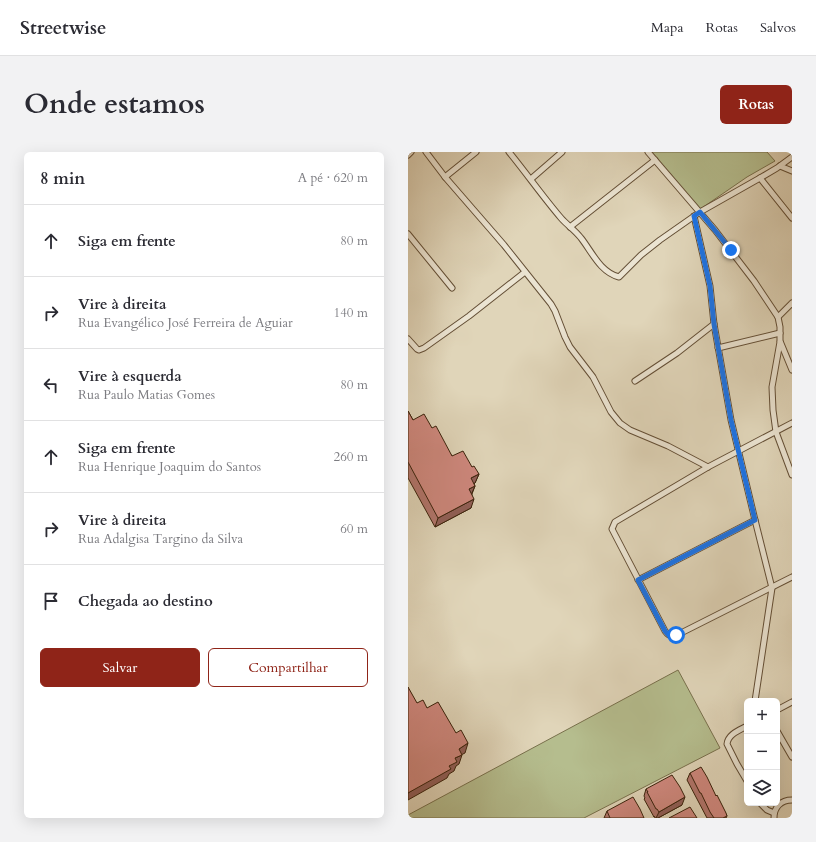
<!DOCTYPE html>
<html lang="pt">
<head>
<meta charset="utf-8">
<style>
	body { margin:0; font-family:Cardo,serif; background:#f2f2f3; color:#2b2b33 }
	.controls { position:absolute; right:12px; bottom:12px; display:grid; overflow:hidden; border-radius:6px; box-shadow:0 4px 16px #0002 }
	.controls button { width:36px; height:36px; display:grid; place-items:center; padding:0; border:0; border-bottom:1px solid #e1e1e2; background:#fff; color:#2b2b33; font:20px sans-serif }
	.stop { position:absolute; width:12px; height:12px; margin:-9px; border:3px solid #1a73e8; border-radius:50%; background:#fff }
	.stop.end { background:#1a73e8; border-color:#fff; box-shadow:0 1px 4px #0008 }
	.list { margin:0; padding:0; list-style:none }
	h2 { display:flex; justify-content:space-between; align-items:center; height:52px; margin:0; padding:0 16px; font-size:17px }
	h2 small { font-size:13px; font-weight:400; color:#7c7c81 }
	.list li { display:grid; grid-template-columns:26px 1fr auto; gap:12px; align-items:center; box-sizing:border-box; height:72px; padding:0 16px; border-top:1px solid #e1e1e2 }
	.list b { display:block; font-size:15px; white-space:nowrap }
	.list p { margin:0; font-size:13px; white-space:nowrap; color:#7c7c81 }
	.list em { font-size:13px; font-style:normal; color:#7c7c81 }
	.actions { display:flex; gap:8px; padding:12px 16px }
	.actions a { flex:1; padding:9px 0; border:1px solid #8f2418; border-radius:6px; text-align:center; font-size:14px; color:#8f2418 }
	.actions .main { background:#8f2418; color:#fff }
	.icon { flex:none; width:22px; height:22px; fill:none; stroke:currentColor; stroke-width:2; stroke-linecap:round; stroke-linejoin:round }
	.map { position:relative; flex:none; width:384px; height:666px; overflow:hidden; border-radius:6px }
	header { display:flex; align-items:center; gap:24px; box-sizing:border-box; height:56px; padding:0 20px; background:#fff; border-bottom:1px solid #e1e1e2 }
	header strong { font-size:19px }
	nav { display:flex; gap:22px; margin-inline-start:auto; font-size:14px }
	.intro { display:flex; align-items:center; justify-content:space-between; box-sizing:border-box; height:96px; padding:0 24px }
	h1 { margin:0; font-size:28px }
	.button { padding:10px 18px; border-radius:6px; background:#8f2418; color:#fff; font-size:14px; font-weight:700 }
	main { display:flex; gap:24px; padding:0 24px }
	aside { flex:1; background:#fff; border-radius:6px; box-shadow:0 4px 16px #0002 }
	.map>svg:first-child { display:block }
	.green { fill:#b5bd8e; stroke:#78704c }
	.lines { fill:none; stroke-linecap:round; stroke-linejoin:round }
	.street-casing { stroke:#644f36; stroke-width:7 }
	.street { stroke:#ebe4d2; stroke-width:5 }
	.wall { fill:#b2756c; stroke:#3a220b }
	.shaded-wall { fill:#915f58; stroke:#3a220b }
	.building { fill:#cf887e; stroke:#3a220b }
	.route { stroke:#1a73e8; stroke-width:5 }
</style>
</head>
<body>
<header>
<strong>Streetwise</strong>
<nav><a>Mapa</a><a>Rotas</a><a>Salvos</a></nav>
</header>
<div class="intro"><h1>Onde estamos</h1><a class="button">Rotas</a></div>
<main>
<aside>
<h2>8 min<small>A pé · 620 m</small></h2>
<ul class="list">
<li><svg class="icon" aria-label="ahead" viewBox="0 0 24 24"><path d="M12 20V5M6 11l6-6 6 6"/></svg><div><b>Siga em frente</b></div><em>80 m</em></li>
<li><svg class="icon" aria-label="right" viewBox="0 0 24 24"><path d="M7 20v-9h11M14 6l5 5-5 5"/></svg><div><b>Vire à direita</b><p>Rua Evangélico José Ferreira de Aguiar</p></div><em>140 m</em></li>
<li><svg class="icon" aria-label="left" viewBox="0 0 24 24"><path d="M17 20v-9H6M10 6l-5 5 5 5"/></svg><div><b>Vire à esquerda</b><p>Rua Paulo Matias Gomes</p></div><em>80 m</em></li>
<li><svg class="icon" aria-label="ahead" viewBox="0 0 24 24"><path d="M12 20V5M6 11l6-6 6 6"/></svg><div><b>Siga em frente</b><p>Rua Henrique Joaquim do Santos</p></div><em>260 m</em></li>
<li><svg class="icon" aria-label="right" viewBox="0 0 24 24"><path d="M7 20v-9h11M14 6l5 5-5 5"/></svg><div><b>Vire à direita</b><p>Rua Adalgisa Targino da Silva</p></div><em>60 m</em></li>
<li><svg class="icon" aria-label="arrive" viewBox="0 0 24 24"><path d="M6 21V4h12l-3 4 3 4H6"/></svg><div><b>Chegada ao destino</b></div></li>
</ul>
<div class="actions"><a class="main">Salvar</a><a>Compartilhar</a></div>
</aside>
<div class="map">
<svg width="384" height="666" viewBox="0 0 384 666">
	<rect width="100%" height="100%" fill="#e0d5b9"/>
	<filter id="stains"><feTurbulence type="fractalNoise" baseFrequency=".005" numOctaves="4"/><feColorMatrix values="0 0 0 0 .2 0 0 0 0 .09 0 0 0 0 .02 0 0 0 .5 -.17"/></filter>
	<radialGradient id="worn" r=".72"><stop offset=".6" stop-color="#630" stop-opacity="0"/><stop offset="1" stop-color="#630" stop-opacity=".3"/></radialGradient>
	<g class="green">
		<polygon points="243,0 359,0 367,9 339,25 291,58"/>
		<polygon points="270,518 312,596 176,666 0,666 0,663"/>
	</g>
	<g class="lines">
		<defs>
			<g id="street">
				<polyline points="18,0 37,25 96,93 143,152 147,159 157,185 162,195 185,225 203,260 212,271 222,278 260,294 300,315"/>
				<path d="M101 0C119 22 135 45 153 66 159 73 167 78 173 86 184 100 192 120 211 125L233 103 252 88 292 60 352 26 369 16 384 5"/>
				<polyline points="240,0 307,78 323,99 346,129 370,165 372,175 372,189 384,218"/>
				<polyline points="0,3 3,0"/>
				<polyline points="372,14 384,19"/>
				<polyline points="37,25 68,0"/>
				<polyline points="352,26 384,66"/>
				<polyline points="123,27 154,0"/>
				<polyline points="286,64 302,134 306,172 323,268 347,368 364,436 347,549"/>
				<polyline points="162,75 247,8"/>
				<polyline points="0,82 44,136"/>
				<polyline points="370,165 384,151"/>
				<polyline points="0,187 9,197 11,198 16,196 61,164 117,120"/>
				<polyline points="372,190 364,235 365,258 368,280 384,323"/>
				<polyline points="310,196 372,181"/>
				<polyline points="227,229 269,201 306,172"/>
				<path d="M384 271 300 315 207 370 204 377 257 479C262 486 265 484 273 481L384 425"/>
				<polyline points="230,428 347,368"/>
				<polyline points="369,558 384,550"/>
				<path d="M339 574C332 578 320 582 319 592L329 612 339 629"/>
				<polyline points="369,579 384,605"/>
				<polyline points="352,651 359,658 366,661"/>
				<path d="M366 666C366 655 373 648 384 648"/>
			</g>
		</defs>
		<use href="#street" class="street-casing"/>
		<use href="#street" class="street"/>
	</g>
	<g class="wall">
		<polygon points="0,259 5,268 24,276 44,304 64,315 71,322 67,331 66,332 67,334 64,342 63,356 27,375 0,326"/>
		<polygon points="282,621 308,644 319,664 318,666 299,666 279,628"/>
		<polygon points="238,637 274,653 250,666 247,666 246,664 246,665 236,647 237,646 236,644"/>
		<polygon points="199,659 236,666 196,666"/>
	</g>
	<g class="shaded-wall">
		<polygon points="71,322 67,331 59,336 63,326"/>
		<polygon points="67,334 63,343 61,337"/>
		<polygon points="66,347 63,356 27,375 30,366"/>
		<polygon points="60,591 57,601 47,606 51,597"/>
		<polygon points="54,603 51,612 48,614 46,619 41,622 39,626 0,648 0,641 41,614 47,606"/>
		<polygon points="277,645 274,653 250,666 248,666 251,660"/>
	</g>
	<g class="building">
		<polygon points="0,259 5,268 16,262 24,276 28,274 44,304 55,299 64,315 66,314 71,322 63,326 67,334 61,337 66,347 30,366 0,310"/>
		<polygon points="0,535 9,551 15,548 19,556 30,550 48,581 53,578 60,591 51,597 54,603 47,606 49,610 41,614 43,617 0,641"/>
		<polygon points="293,615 299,625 308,644 309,643 318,661 319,664 315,666 306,666 302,660 293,641 292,641 282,621"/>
		<polygon points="264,623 272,635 277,645 251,660 249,657 248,657 239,640 240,640 238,637"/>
		<polygon points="225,645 232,657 236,666 202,666 199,659"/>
		<polygon points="282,655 289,666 261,666"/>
	</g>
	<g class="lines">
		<path class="route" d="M268 483C262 485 260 483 257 479L230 428 347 368 323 268 306 172 302 134 286 64 292 60 323 98"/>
	</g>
	<rect width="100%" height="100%" filter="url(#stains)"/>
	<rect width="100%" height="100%" fill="url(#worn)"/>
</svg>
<div class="controls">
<button>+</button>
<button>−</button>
<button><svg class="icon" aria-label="layers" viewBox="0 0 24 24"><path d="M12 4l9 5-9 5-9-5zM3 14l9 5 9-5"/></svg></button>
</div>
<div class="stop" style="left:268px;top:483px"></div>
<div class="stop end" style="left:323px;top:98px"></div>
</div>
</main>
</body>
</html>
